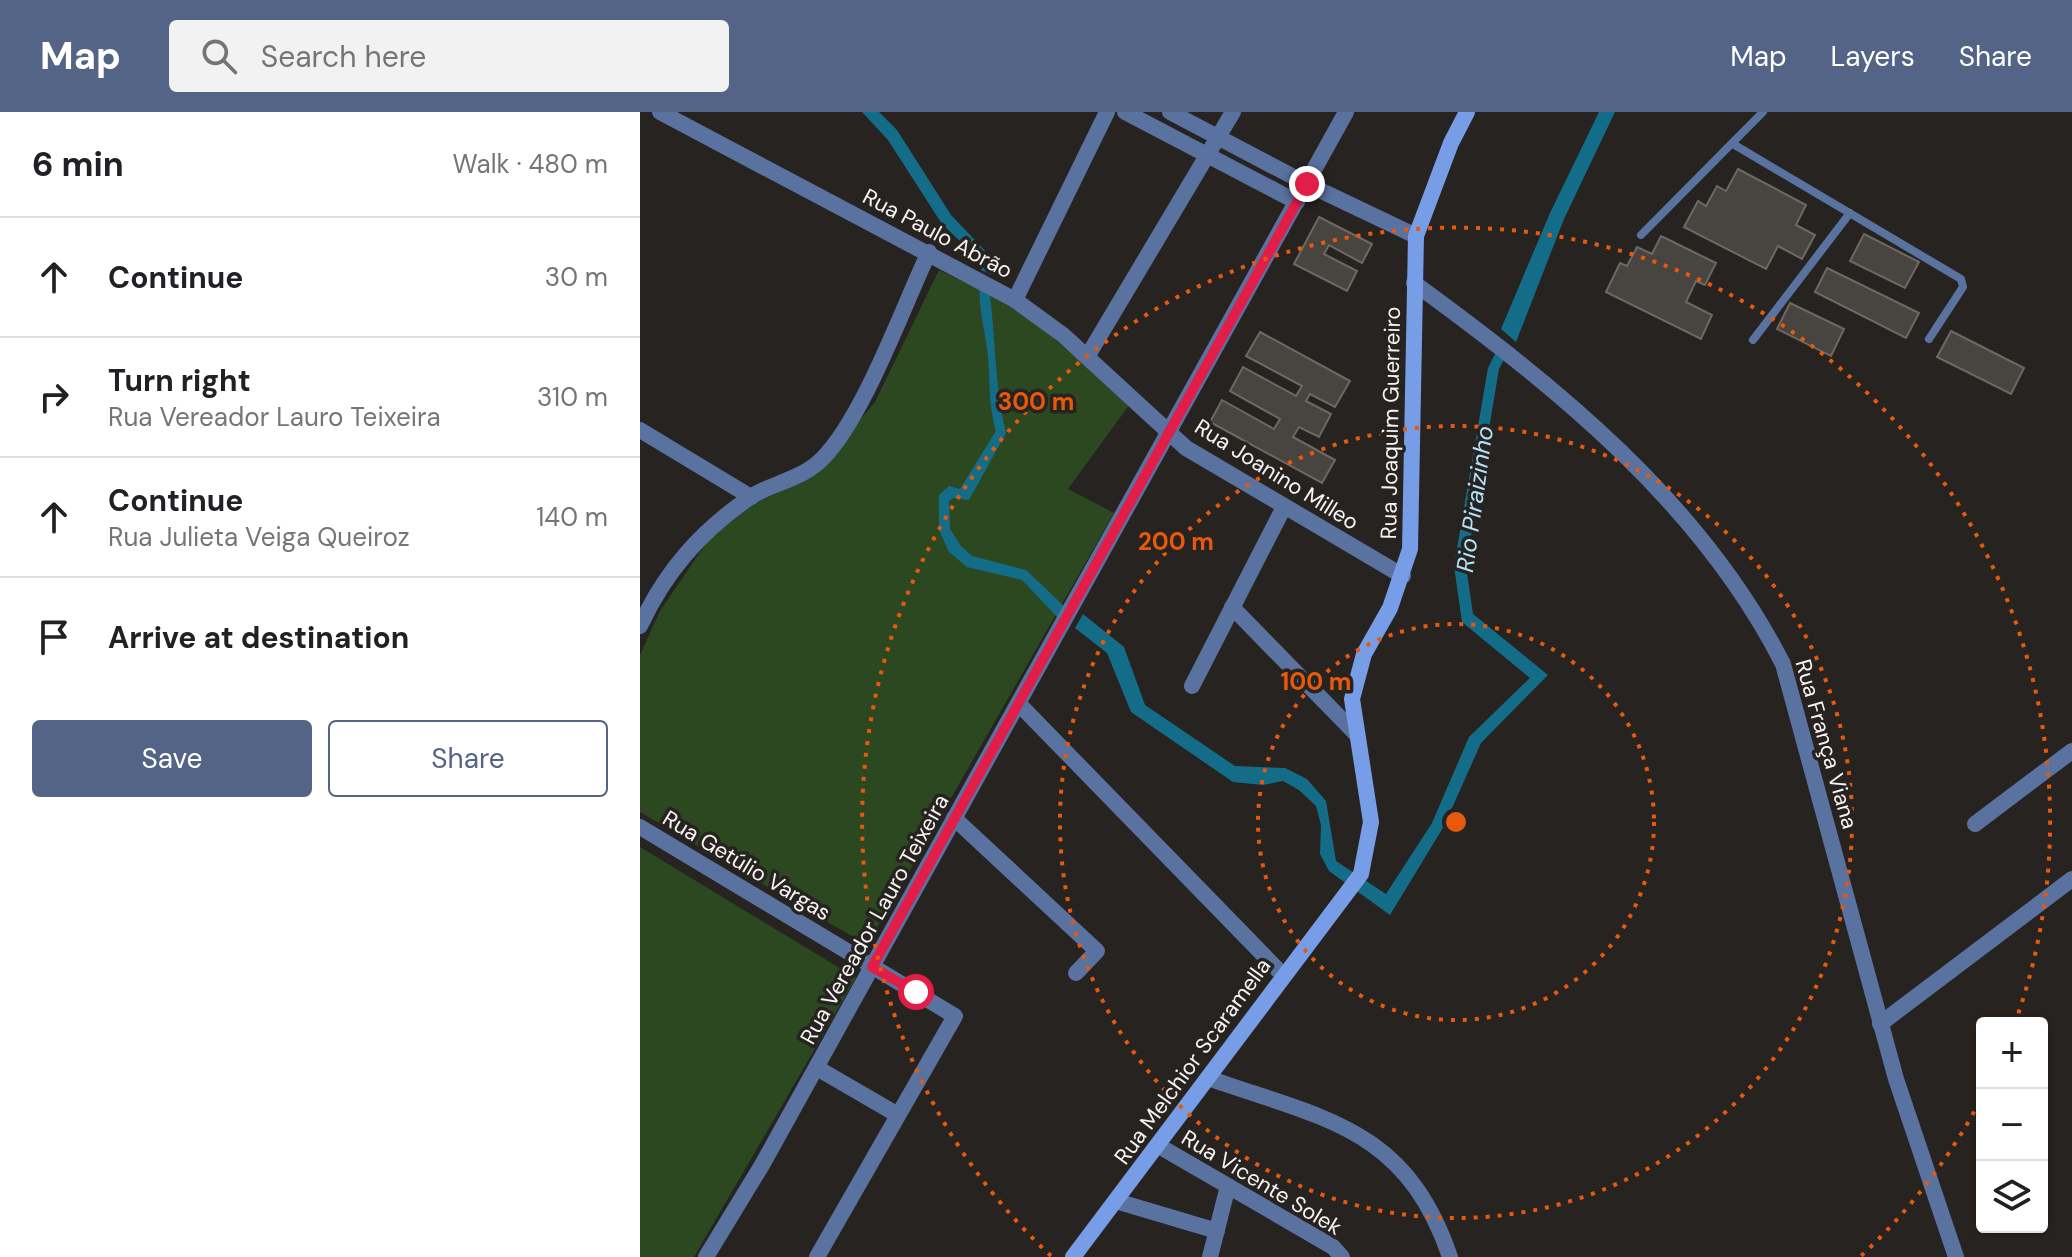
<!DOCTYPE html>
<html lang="en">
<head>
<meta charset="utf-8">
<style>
	body { margin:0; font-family:"DM Sans",sans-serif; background:#f2f2f2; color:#202124 }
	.controls { position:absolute; right:24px; bottom:24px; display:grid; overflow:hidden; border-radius:8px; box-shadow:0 2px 6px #0004 }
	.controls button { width:72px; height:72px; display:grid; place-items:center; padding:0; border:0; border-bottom:2px solid #e0e0e0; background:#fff; color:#202124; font:40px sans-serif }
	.stop { position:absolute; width:24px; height:24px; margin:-18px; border:6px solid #e11d48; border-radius:50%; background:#fff }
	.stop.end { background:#e11d48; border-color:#fff; box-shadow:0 2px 8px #0008 }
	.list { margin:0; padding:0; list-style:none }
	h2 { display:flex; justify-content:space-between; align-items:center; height:104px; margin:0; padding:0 32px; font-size:34px }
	h2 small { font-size:26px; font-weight:400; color:#757577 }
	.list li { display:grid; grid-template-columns:52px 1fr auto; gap:24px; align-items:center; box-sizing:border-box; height:120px; padding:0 32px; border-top:2px solid #e0e0e0 }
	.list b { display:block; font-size:30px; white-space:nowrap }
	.list p { margin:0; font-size:26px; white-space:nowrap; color:#757577 }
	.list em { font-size:26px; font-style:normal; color:#757577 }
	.actions { display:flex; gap:16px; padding:24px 32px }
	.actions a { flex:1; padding:18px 0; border:2px solid #546486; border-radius:8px; text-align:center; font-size:28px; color:#546486 }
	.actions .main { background:#546486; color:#fff }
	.icon { flex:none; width:44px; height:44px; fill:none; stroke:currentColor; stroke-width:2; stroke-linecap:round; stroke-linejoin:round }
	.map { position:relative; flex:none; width:1432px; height:1145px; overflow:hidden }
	header { display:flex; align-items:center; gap:48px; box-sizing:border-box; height:112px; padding:0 40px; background:#546486; color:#fff }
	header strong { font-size:38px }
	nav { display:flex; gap:44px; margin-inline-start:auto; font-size:28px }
	.search { width:560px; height:72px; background:#f2f2f2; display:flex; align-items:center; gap:20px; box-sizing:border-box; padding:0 28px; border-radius:8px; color:#757577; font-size:30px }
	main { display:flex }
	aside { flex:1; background:#fff }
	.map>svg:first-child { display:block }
	.green { fill:#2c4821 }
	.water { fill:#146d88 }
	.building { fill:#484440; stroke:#6d6864; stroke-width:2 }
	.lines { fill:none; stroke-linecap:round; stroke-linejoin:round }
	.lane { stroke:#59729f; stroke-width:8 }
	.street { stroke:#59729f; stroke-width:16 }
	.secondary { stroke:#769de6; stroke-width:16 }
	.route { stroke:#e11d48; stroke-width:10 }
	.ring { fill:none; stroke:#e8590c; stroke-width:4; stroke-dasharray:4 8 }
	.labels { text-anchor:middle; stroke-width:7; stroke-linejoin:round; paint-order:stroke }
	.street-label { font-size:22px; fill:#f7f4f2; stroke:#272320 }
	.water-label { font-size:24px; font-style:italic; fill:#b3e2f6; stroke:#272320 }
	.centre { fill:#e8590c; stroke:#272320; stroke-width:4 }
	.ring-label { font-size:24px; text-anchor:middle; font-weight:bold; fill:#e8590c; stroke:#272320; stroke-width:7; stroke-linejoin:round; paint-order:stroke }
</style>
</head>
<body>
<header>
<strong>Map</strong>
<div class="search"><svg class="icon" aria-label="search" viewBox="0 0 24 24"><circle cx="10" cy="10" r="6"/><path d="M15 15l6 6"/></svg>Search here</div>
<nav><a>Map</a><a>Layers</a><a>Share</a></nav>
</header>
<main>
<aside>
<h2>6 min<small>Walk · 480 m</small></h2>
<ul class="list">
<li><svg class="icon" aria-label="ahead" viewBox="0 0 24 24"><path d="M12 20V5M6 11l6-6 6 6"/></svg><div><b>Continue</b></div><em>30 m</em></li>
<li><svg class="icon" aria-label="right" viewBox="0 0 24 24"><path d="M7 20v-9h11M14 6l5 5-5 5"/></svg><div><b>Turn right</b><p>Rua Vereador Lauro Teixeira</p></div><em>310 m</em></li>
<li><svg class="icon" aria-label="ahead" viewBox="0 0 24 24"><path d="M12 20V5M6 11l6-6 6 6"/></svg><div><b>Continue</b><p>Rua Julieta Veiga Queiroz</p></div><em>140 m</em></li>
<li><svg class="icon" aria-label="arrive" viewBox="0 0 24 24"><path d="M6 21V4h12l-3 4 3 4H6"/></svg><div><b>Arrive at destination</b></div></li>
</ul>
<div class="actions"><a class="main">Save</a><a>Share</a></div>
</aside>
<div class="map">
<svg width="1432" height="1145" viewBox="0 0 1432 1145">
	<rect width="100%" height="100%" fill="#272320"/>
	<g class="green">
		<polygon points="299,158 378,196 490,292 428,377 474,401 227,833 0,700 0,543 20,499 71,424 114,392 174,363 235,290"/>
		<polygon points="0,735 216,866 54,1145 0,1145"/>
	</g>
	<g class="water">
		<polygon points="222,0 239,0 257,18 311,103 353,147 352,163 341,158 343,151 302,112 248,28"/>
		<polygon points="959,0 975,0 924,107 876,230 861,217 910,101"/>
		<path d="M340 172 349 177C356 225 354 273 366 321L329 388 313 386 309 389 310 417 321 434 332 444 386 458 425 495 419 507 382 468 327 455 309 440 299 418V383L309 374 320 377 356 319C347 286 351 267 347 236 344 214 338 194 340 172Z"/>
		<polygon points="858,236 867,241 859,257 826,454 833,502 908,563 841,631 804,714 750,803 689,759 680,742 681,713 676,694 659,678 643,669 623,673 593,670 491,600 467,541 435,516 443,502 484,535 505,593 595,654 645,656 667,667 686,689 696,749 746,782 792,711 829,625 890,566 822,510 814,454 848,256"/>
	</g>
	<g class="building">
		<polygon points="1098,57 1166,93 1156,113 1175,123 1162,147 1138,134 1126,157 1044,115 1058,89 1066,94 1077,74 1086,79"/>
		<polygon points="679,105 732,132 722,151 689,133 684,142 717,159 707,179 654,152"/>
		<polygon points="1224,122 1279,150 1265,176 1210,149"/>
		<polygon points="1021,124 1076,151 1065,173 1056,169 1046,190 1072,203 1061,227 966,180 980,151 987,154 997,135 1012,142"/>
		<polygon points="1187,156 1279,201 1266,226 1175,180"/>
		<polygon points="1150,191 1204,217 1191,244 1137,217"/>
		<polygon points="1311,219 1384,256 1371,282 1297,245"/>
		<polygon points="620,220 710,269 695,295 670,282 666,289 691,302 679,325 659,315 653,325 695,348 682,371 570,310 582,288 634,317 640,307 590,279 603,255 656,284 662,274 606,244"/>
	</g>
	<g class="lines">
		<g class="lane">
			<polyline points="1093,32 1321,167 1323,175 1289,227"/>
			<polyline points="1001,123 1123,0"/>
			<polyline points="1113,228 1210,101"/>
		</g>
		<g class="street">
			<polyline points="20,0 375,188 423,223 546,336 763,464"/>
			<polyline points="485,0 657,90"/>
			<polyline points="530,0 667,72 776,124"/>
			<path d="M774 171C918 276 1061 391 1143 552L1256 967 1316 1145"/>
			<polyline points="375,188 467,0"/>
			<polyline points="447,245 593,0"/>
			<polyline points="0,318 111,385"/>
			<polyline points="592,495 717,623"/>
			<path d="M0 514C25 460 60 420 109 386 133 370 162 368 183 346 224 304 262 197 289 140"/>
			<polyline points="552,574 644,395"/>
			<polyline points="379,592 642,862"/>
			<polyline points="314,706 457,839 436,861"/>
			<polyline points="1335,712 1432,639"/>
			<polyline points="0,715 315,904 177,1145"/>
			<polyline points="1240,912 1432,767"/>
			<polyline points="177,956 258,1003"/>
			<path d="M568 966C684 1007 766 1015 810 1145"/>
			<polyline points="519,1034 693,1135 702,1145"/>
			<polyline points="476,1089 577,1119"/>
			<polyline points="66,1145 122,1053 706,0"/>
			<polyline points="570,1145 588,1074"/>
		</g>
		<polyline class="secondary" points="433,1145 721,762 731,710 712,587 724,542 750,496 770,437 776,124 811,31 827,0"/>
	</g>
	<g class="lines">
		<polyline class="route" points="276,880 232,855 667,72"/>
	</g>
	<g class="ring">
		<circle cx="816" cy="710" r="198"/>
		<circle cx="816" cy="710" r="396"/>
		<path d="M1340 989A594 594 0 0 1 1221 1144M411 1144A594 594 0 1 1 1376 908"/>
	</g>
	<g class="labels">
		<g class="street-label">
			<text transform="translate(298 121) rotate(28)" y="8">Rua Paulo Abrão</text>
			<text transform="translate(750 311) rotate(-89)" y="8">Rua Joaquim Guerreiro</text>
			<text transform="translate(637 362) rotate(32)" y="8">Rua Joanino Milleo</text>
			<text transform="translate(1187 632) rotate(74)" y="8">Rua França Viana</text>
			<text transform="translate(107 753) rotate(31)" y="8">Rua Getúlio Vargas</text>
			<text transform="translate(234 807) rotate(-61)" y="8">Rua Vereador Lauro Teixeira</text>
			<text transform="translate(552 949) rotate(-54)" y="8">Rua Melchior Scaramella</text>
			<text transform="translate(622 1070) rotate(31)" y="8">Rua Vicente Solek</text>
		</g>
		<g class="water-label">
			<text transform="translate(835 387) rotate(-82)" y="8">Rio Piraizinho</text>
		</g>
	</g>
	<circle cx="816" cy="710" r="12" class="centre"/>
	<g class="ring-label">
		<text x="396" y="298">300 m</text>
		<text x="536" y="438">200 m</text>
		<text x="676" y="578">100 m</text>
	</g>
</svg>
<div class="controls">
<button>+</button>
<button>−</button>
<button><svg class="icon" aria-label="layers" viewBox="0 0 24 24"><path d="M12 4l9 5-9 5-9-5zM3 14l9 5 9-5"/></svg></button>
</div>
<div class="stop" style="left:276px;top:880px"></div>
<div class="stop end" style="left:667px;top:72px"></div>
</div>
</main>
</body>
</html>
